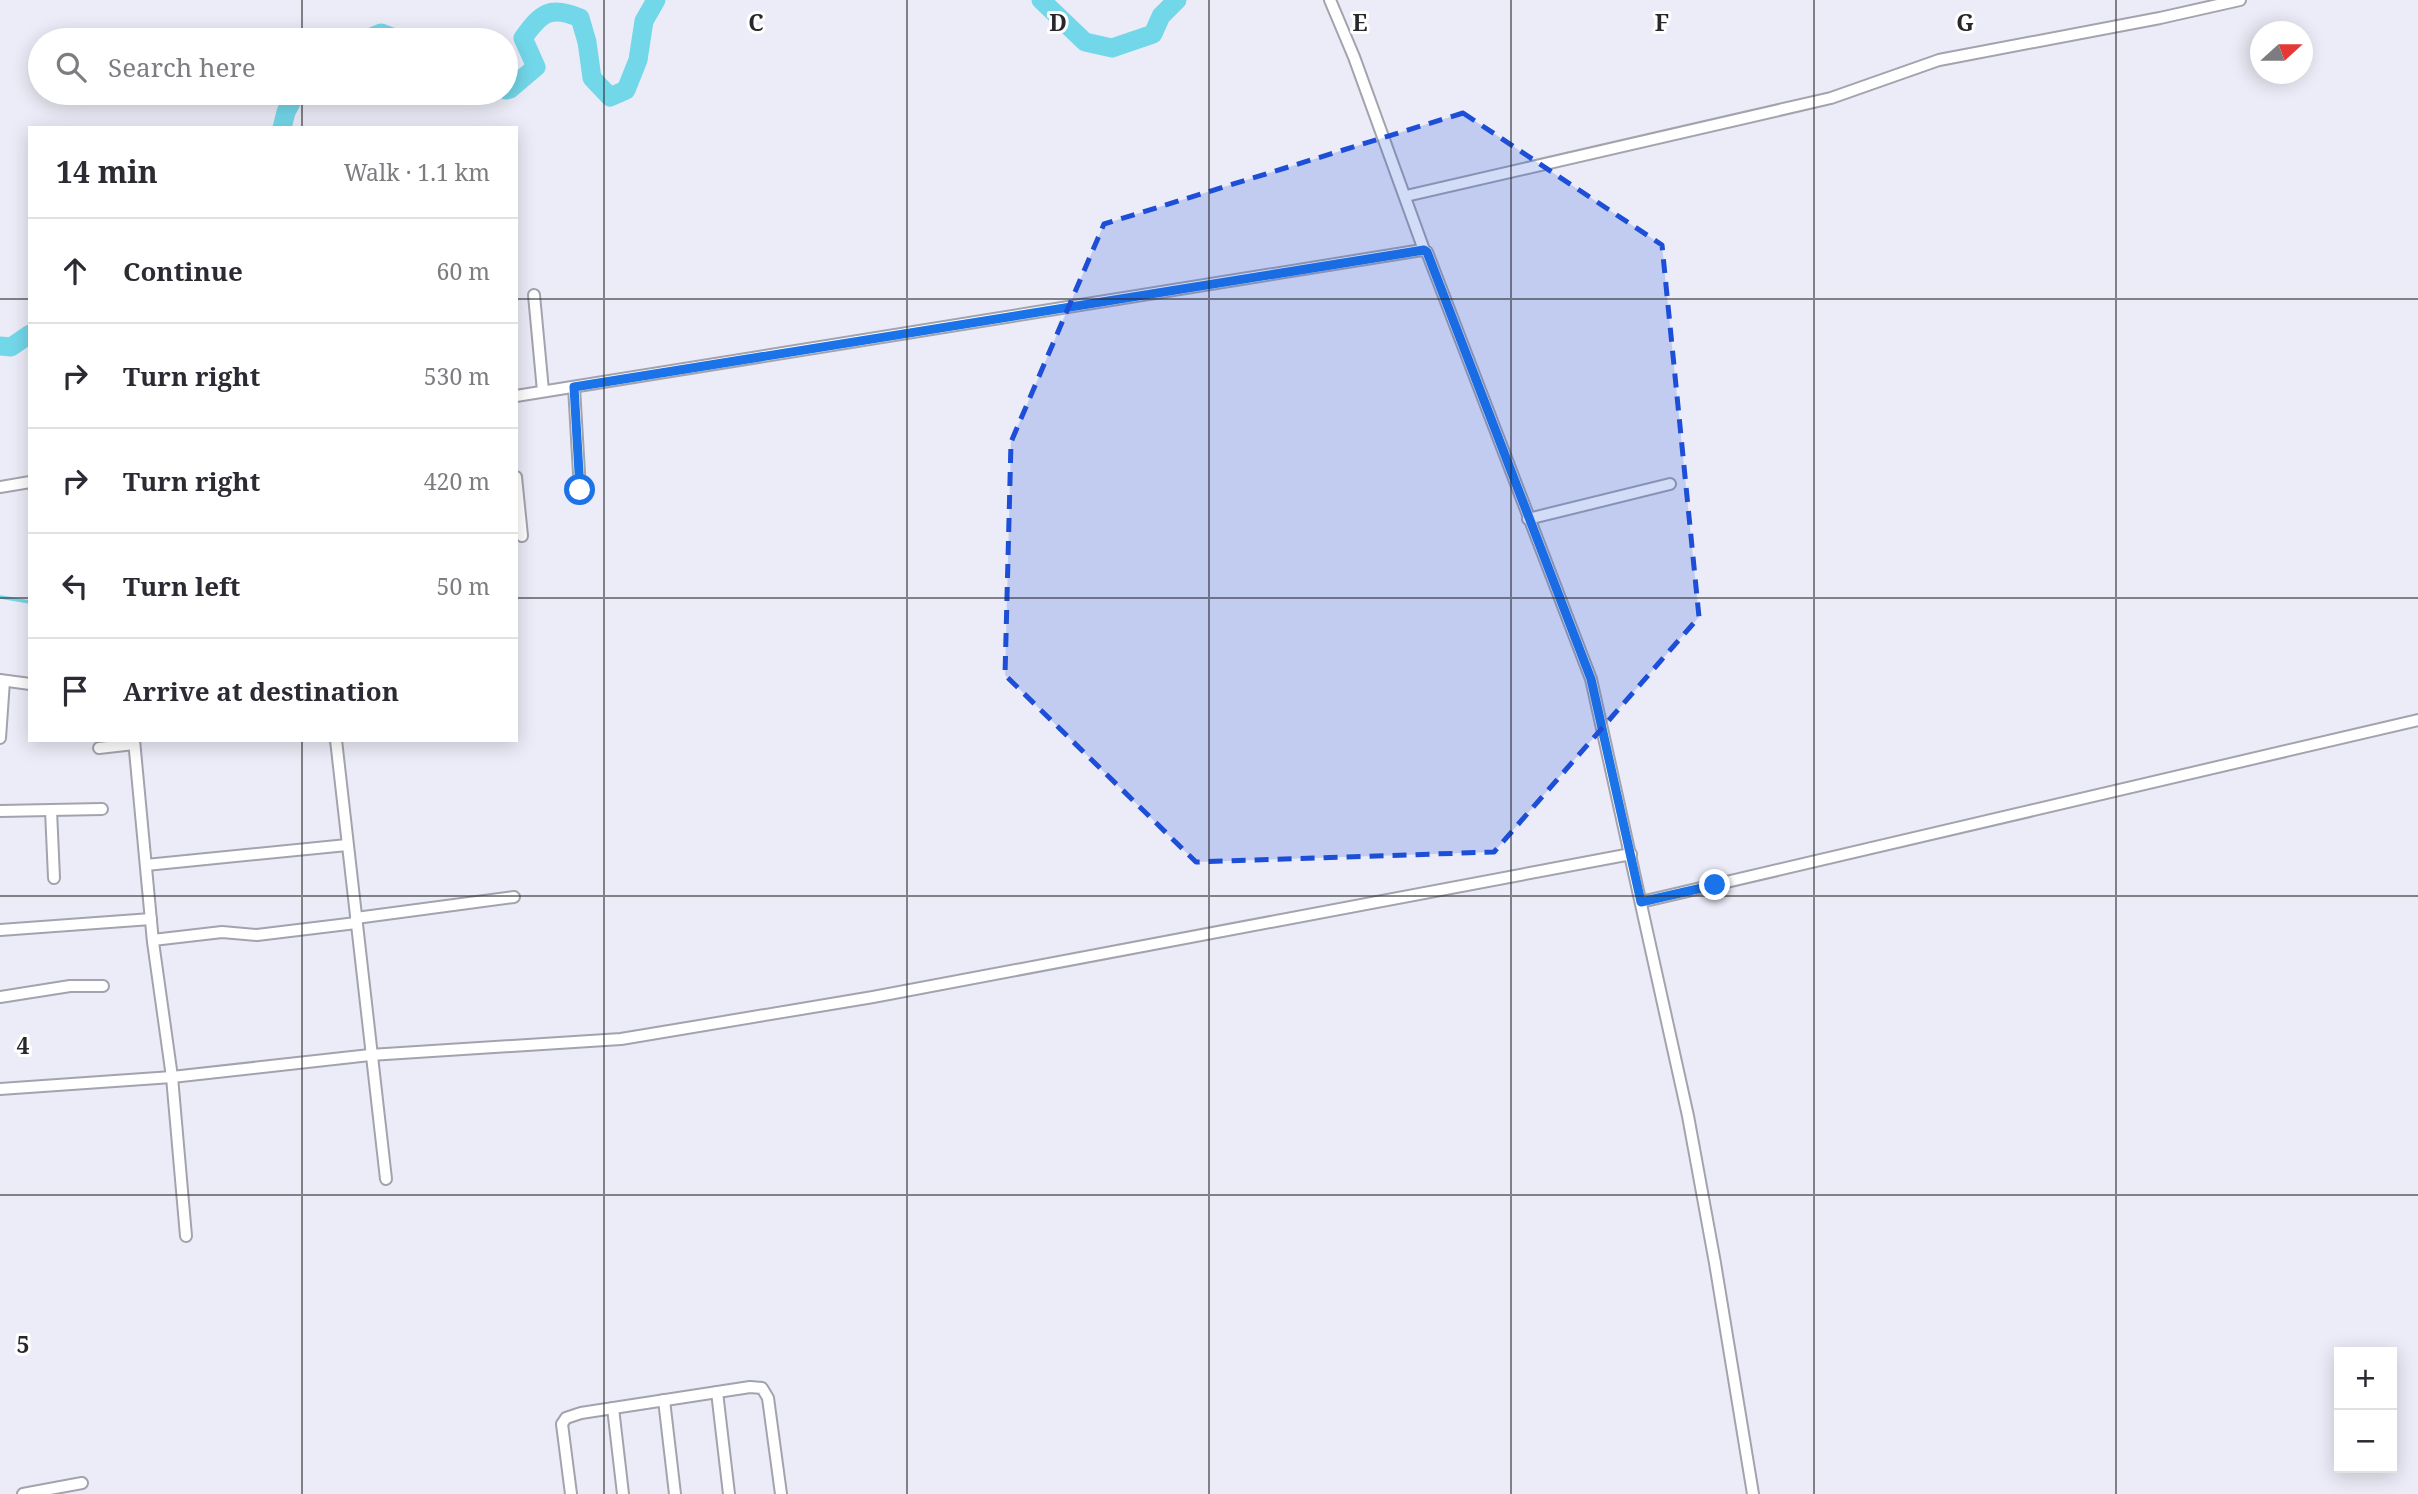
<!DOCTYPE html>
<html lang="en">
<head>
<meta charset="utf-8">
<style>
	body { margin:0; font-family:"Noto Serif",serif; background:#f2f2f3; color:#2b2b33 }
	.controls { position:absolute; right:21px; bottom:21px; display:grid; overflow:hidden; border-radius:0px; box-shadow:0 4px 18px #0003 }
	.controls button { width:63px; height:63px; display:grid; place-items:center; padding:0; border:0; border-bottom:2px solid #e1e1e2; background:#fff; color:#2b2b33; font:35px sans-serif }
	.compass { position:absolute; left:2250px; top:21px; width:63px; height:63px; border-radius:50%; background:#fff; box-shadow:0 4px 18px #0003; rotate:69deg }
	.stop { position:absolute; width:21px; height:21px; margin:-16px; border:5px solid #1a73e8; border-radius:50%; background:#fff }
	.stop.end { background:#1a73e8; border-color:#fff; box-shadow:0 2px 7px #0008 }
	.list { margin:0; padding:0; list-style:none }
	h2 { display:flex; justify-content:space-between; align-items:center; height:91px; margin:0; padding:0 28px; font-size:30px }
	h2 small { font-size:23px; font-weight:400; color:#7c7c81 }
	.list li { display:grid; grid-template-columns:46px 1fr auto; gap:21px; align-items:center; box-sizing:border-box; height:105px; padding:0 28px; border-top:2px solid #e1e1e2 }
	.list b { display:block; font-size:26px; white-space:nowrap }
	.list em { font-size:23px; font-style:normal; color:#7c7c81 }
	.icon { flex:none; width:38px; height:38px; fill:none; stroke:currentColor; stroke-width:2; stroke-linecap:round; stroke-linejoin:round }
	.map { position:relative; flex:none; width:2418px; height:1494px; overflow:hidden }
	.search { position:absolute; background:#fff; box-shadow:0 4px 18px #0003; left:28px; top:28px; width:490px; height:77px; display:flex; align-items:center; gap:18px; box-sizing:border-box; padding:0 24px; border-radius:38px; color:#7c7c81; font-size:26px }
	.panel { position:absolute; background:#fff; box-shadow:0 4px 18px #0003; left:28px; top:126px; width:490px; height:616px; border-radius:0px }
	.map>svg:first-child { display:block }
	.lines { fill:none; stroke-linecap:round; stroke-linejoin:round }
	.stream { stroke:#73d7ea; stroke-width:3.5 }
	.river { stroke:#73d7ea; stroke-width:19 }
	.street-casing { stroke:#a2a3ad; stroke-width:14 }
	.street { stroke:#fff; stroke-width:10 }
	.route { stroke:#1a73e8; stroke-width:9 }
	.marked { fill:#1d4ed8; fill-opacity:0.2; stroke:#1d4ed8; stroke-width:5; stroke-dasharray:14 9; stroke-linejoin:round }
	.grid { fill:none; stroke:#28282c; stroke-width:2; stroke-opacity:0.55 }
	.grid-label { font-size:23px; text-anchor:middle; font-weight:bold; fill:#28282c; stroke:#fff; stroke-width:6; stroke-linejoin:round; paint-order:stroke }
</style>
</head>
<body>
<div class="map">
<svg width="2418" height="1494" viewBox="0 0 2418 1494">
	<rect width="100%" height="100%" fill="#ebecf7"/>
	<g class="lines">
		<polyline class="stream" points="0,597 30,602"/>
		<g class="river">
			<polyline points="1041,0 1085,42 1112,48 1153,34 1161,16 1177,0"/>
			<polyline points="364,40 381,33 400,40"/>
			<path d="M506 90 510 89 536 67 523 38C541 13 550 5 580 18L587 42 592 78 610 97 626 90 638 60 644 21 656 0"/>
			<polyline points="282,128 286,112 296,93"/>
			<polyline points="0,346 11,347 30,334"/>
		</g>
		<defs>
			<g id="street">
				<polyline points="1330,0 1354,57 1424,250"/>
				<polyline points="1406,196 1831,98 1939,60 2160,18 2240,0"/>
				<polyline points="534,295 543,391"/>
				<polyline points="574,387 580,490"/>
				<polyline points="516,396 1422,250 1427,252 1591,679 1688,1116 1715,1263 1753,1494"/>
				<polyline points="516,477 522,536"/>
				<polyline points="0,487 30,482"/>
				<polyline points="1528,519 1670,484"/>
				<polyline points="0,680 30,684"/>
				<polyline points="0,738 4,681"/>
				<polyline points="134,740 153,942 172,1077 186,1236"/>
				<polyline points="336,740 386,1179"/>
				<polyline points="99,748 134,744"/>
				<polyline points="51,810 54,878"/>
				<polyline points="0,811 102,809"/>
				<polyline points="146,865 347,845"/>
				<polyline points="1641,902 2418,720"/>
				<polyline points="356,918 514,897"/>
				<polyline points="0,930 151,919"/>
				<polyline points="153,940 222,932 257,935 356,923"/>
				<polyline points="0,997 70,986 103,986"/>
				<polyline points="0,1089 172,1077 370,1055 621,1039 873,997 1631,854"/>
				<polyline points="717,1392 729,1494"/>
				<polyline points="664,1400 675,1494"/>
				<polyline points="613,1408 623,1494"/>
				<polyline points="23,1494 82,1483"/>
				<polyline points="571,1494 562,1424 566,1418 581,1413 750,1387 762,1388 768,1398 781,1494"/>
			</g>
		</defs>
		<use href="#street" class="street-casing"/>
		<use href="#street" class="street"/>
	</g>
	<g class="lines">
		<polyline class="route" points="580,490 574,387 1424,250 1427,252 1591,679 1641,902 1715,885"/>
	</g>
	<path class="marked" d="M1463 113 1662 245 1699 617 1494 852 1196 862 1005 675 1011 442 1104 224Z"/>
	<path class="grid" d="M302 0V40M604 0V1494M907 0V1494M1209 0V1494M1511 0V1494M1814 0V1494M2116 0V1494M302 93V128M0 299H30M516 299H2418M0 598H30M516 598H2418M302 740V1494M0 896H2418M0 1195H2418"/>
	<g class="grid-label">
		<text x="756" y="31">C</text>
		<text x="1058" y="31">D</text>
		<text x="1360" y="31">E</text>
		<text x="1662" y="31">F</text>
		<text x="1965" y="31">G</text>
		<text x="23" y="1054">4</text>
		<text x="23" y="1353">5</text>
	</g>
</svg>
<div class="controls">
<button>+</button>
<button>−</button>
</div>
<svg class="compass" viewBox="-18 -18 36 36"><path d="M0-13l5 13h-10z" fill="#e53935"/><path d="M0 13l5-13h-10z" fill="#7c7c81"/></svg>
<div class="stop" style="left:580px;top:490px"></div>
<div class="stop end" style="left:1715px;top:885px"></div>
<div class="search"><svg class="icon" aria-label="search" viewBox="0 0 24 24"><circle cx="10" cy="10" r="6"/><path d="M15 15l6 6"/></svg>Search here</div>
<section class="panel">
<h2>14 min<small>Walk · 1.1 km</small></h2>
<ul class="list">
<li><svg class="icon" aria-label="ahead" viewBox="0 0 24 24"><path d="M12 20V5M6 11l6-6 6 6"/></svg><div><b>Continue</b></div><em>60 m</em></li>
<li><svg class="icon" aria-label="right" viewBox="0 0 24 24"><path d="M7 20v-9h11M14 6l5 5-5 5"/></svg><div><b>Turn right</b></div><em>530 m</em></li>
<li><svg class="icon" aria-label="right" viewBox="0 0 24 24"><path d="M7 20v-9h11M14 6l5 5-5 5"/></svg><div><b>Turn right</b></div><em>420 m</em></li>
<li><svg class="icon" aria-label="left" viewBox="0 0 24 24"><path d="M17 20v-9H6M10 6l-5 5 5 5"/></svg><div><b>Turn left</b></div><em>50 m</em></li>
<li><svg class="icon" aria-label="arrive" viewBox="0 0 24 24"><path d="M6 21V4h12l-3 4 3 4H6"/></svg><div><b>Arrive at destination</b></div></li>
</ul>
</section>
</div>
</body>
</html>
